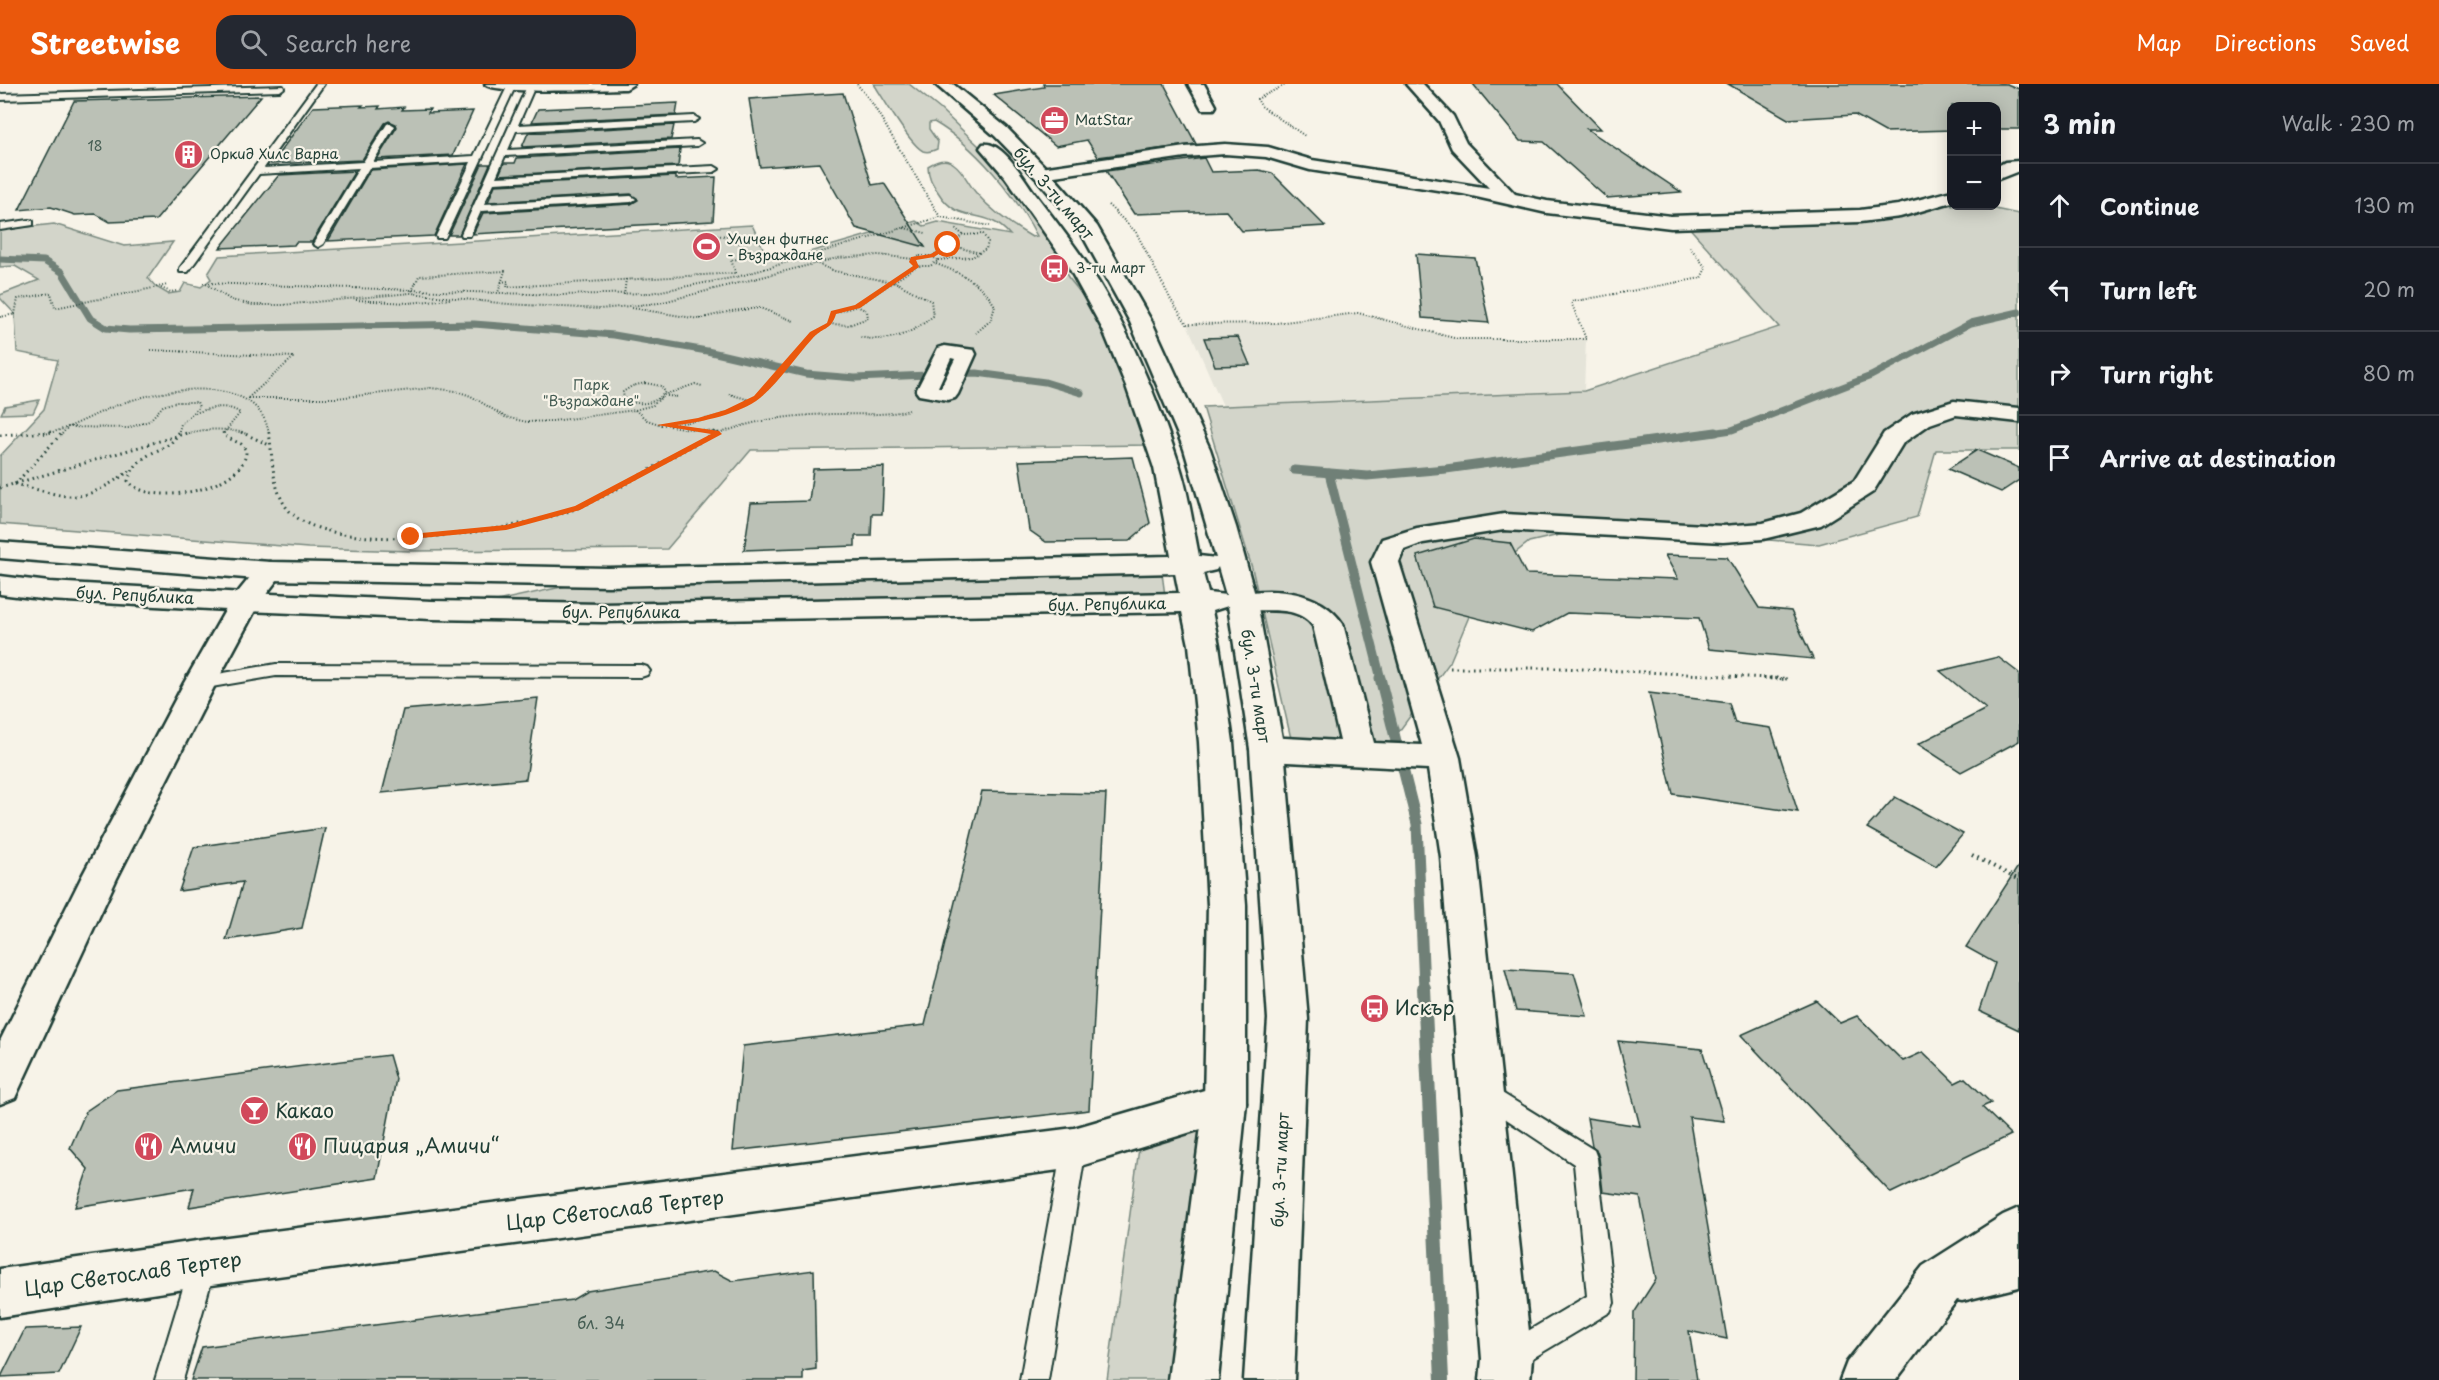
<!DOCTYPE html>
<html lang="en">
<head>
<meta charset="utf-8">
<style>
	body { margin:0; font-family:"Playpen Sans",sans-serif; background:#242831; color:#f1f3f6 }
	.controls { position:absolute; right:18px; top:18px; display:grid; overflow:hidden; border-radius:12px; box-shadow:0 3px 15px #0003 }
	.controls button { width:54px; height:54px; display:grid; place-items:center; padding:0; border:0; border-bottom:2px solid #363941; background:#171b24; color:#f1f3f6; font:30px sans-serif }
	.stop { position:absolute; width:18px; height:18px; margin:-14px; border:4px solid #ea580c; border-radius:50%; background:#fff }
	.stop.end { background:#ea580c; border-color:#fff; box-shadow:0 2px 6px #0008 }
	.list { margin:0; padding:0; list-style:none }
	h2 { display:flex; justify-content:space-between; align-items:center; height:78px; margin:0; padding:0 24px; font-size:26px }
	h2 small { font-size:20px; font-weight:400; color:#9ea1a6 }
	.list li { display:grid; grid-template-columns:39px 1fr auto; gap:18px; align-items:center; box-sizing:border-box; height:84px; padding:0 24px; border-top:2px solid #363941 }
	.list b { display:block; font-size:22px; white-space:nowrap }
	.list em { font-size:20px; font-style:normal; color:#9ea1a6 }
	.icon { flex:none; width:33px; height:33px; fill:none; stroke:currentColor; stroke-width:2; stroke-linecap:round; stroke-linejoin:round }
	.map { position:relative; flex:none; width:2019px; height:1296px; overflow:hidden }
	header { display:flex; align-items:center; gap:36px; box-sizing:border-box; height:84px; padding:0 30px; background:#ea580c; color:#fff }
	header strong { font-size:28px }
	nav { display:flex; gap:33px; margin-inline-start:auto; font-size:21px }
	.search { width:420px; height:54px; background:#242831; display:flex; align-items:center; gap:15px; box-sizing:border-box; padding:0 21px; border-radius:18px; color:#9ea1a6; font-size:22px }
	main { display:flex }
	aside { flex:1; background:#171b24 }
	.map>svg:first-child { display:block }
	.built { fill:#e5e4d9 }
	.green { fill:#d3d5ca; stroke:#79897f; stroke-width:1.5 }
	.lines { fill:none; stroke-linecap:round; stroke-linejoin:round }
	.stream-far3 { stroke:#6f8077; stroke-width:7 }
	.stream-far2 { stroke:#6f8077; stroke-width:9 }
	.stream-far1 { stroke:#6f8077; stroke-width:11 }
	.stream { stroke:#6f8077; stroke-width:14 }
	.building { fill:#bbc1b6; stroke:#1f3d34; stroke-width:1.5 }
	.service-casing { stroke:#1f3d34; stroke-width:4 }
	.pedestrian-casing { stroke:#1f3d34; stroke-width:5 }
	.minor-casing { stroke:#1f3d34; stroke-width:5 }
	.tertiary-casing { stroke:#1f3d34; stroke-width:5 }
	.path-far2 { stroke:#1f3d34; stroke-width:2; stroke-dasharray:1 2; stroke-linecap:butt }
	.path-far1 { stroke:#1f3d34; stroke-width:3; stroke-dasharray:1.5 4; stroke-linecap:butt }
	.path { stroke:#1f3d34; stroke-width:4; stroke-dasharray:1.5 4.5; stroke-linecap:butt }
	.service { fill:#f7f3e8; fill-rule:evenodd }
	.pedestrian { fill:#f7f3e8; fill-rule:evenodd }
	.minor { fill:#f7f3e8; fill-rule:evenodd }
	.tertiary { fill:#f7f3e8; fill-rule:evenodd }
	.route { fill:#ea580c }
	.labels { text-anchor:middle; stroke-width:4.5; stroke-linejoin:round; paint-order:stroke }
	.far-poi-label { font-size:14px; fill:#1f3d34; stroke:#f7f3e8; text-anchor:start }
	.number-label { font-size:14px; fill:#465e54 }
	.far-park-label { font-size:14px; fill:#435b52; stroke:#f7f3e8 }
	.street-label { font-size:16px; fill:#1f3d34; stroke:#f7f3e8 }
	.near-number-label { font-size:16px; fill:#465e54 }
	.near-poi-label { font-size:20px; fill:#1f3d34; stroke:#f7f3e8; text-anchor:start }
	.near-street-label { font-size:20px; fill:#1f3d34; stroke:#f7f3e8 }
</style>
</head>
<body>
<header>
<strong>Streetwise</strong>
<div class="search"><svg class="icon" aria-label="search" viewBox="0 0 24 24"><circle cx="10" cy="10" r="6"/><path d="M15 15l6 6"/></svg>Search here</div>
<nav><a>Map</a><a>Directions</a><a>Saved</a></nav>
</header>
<main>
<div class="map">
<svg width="2019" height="1296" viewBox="0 0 2019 1296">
	<rect width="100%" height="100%" fill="#f7f3e8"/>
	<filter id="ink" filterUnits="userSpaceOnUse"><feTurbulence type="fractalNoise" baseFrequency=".0167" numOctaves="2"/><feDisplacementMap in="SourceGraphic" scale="12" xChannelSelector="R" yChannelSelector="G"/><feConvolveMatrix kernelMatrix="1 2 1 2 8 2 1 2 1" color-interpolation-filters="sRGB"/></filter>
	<g filter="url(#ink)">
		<polygon class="built" points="1358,229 1458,255 1586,255 1584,307 1223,322 1187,240 1276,239"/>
		<g class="green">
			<path d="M874 0H909L940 25 1000 82 1045 146 1068 193 1092 223 1113 257 1151 361 751 366 667 465 411 467 308 464 0 440V372L44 325 58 276 17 268 15 230 0 214V211L39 196 15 182 0 183V146L54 140 124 162 173 158 148 194 156 203 168 210 180 208 185 199 201 203 211 195 208 190 219 172 752 141 765 168 785 173 799 171 916 137 924 142 938 138 1010 151C985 121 959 143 938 108 932 99 928 93 928 82 936 77 946 73 954 80 963 86 969 101 977 110 991 126 1013 142 1032 153L1037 152C1016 111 974 61 934 38L929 39V45L938 58 937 65C933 67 928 69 923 67 910 61 883 14 874 0Z"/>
			<polygon points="1951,115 1952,122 1981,122 2019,130 2019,366 1936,366 1917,433 1819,460 1598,442 1529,458 1486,492 1450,578 1386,665 1292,659 1252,484 1203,323 1584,307 1779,243 1685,139 1838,131"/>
			<polygon points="39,316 33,329 1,330 5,322"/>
			<polygon points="1161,482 1166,519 469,523 608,493"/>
			<polygon points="1225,1019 1193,1296 1107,1296 1142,1043"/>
		</g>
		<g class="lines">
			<g class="stream-far3">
				<polyline points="0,175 44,177 62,188 90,234 106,244 129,246 474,240 614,251 707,267 806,290 855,294 977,289 1045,298 1081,309"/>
				<polyline points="1705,350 1732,346 1871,292 1971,239 2019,228"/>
			</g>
			<g class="stream-far2">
				<polyline points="1294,386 1367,392 1446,385 1716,348"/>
				<polyline points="1329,389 1381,595"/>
			</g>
			<polyline class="stream-far1" points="1380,594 1417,740 1424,905"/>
			<polyline class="stream" points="1424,904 1442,1296"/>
		</g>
		<g class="building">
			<polygon points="1043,0 1164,0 1196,60 1098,73 1087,56 1056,62 994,11 1044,3"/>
			<polygon points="1473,0 1557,0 1601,45 1587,45 1681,108 1607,114 1544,58 1520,57"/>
			<polygon points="1728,0 2007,0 2019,5 2019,45 1996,45 1996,22 1952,22 1952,46 1885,48 1855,31 1788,35"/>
			<polygon points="843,9 872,101 884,99 925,163 856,144 819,79 760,83 749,15"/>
			<polygon points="261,12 156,136 110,138 96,130 75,131 51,123 19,126 74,17"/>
			<polygon points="678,19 676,31 532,38 538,25"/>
			<polygon points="363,21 361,23 380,22 378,25 404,23 402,26 430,25 428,29 473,27 453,71 377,75 397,43 396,40 389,37 385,39 362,76 271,80 313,23"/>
			<polygon points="674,41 671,55 522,63 528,49"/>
			<polygon points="680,65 678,82 499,91 504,79 515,79 517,74"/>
			<polygon points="1204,74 1211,88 1259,86 1272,89 1325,142 1242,147 1226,127 1134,130 1106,87"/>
			<polygon points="467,80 434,152 328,157 370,86"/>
			<polygon points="482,80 490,80 459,151 449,151"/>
			<polygon points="355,87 312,158 296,158 294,161 220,164 279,91"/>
			<polygon points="676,92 676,95 716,93 713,137 473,150 483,129 631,120 638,116 631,110 488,118 495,101"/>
			<polygon points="1416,170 1475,174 1489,239 1422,234"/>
			<polygon points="1238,253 1250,281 1215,282 1204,254"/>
			<polygon points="1977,366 2019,384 2019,396 2001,408 1948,385"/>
			<polygon points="1133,373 1150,439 1129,457 1046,458 1029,446 1019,377"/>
			<polygon points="884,383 882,430 872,430 871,452 855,452 855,462 744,466 751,419 809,417 813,385"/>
			<polygon points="1474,455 1510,459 1526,490 1678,495 1665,471 1727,473 1759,524 1791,527 1813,575 1709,565 1699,534 1567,529 1532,548 1433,523 1417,472"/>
			<polygon points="1998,573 2019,589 2019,657 1961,688 1918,660 1986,625 1940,587"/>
			<polygon points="1649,609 1729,619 1735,639 1771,644 1798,728 1673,710"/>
			<polygon points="538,614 526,695 382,709 403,626"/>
			<polygon points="982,707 1106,710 1089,1026 733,1067 743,962 925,941"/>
			<polygon points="1895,713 1963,750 1936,782 1867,744"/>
			<polygon points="325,744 302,844 226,856 243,798 179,807 194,763"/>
			<polygon points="2019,781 2019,946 1979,927 1995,879 1966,863"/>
			<polygon points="1505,885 1574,889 1587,932 1516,927"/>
			<polygon points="1817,917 1840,939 1857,932 1903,977 1923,968 1955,999 1965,994 1991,1019 1982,1023 2011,1051 1891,1109 1741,951"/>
			<polygon points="1618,957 1702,965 1724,1037 1689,1033 1727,1255 1689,1247 1697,1296 1633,1296 1634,1229 1656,1195 1640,1113 1603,1108 1599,1074 1596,1065 1592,1062 1587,1034 1640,1042"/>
			<polygon points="389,971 396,995 377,1094 189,1123 194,1104 75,1123 88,1085 70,1064 86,1027 117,1006"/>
			<polygon points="814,1186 816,1285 803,1287 803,1296 191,1296 202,1263 572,1216 587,1207 714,1187 733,1197"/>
			<polygon points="81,1243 59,1290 1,1293 25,1245"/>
		</g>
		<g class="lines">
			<defs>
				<g id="service">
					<polygon points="316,0 324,0 264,84 363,78 387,40 390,39 395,42 373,78 474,72 508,1 516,1 445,154 437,154 436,152 471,78 369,84 323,160 318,163 313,160 359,84 259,90 188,188 180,188 180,184"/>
					<polygon points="528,0 535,2 518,41 694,32 699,35 694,38 516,47 508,66 697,56 702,59 697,62 505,72 496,93 714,82 719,85 714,88 494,99 484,120 631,112 636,115 631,118 481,127 470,152 462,152 461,150"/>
					<polygon points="283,2 284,4 280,7 0,16 0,10"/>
					<polygon points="29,136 33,137 33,141 0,146 0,140"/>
					<polygon points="276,580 641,581 647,583 650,587 647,591 641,593 276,592 200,605 194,603 191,599 194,595 200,593"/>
					<polygon points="1484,998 1594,1066 1597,1074 1614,1219 1610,1228 1511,1287 1501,1283 1497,1273 1501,1263 1587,1212 1574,1080 1476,1015 1472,1008 1476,1001"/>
					<polygon points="1074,1053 1083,1056 1086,1064 1048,1296 1020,1296 1062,1064 1065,1056"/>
					<polygon points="203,1168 212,1172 216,1181 183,1296 155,1296 190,1181 194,1172"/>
				</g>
				<path id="pedestrian" d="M945 262 974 266 976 270 958 310 955 314 948 316 919 311 916 307 936 268 938 264ZM951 274 955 275 941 303H938Z"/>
				<g id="minor">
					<path d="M485 0H634L626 5C605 5 495 11 485 0Z"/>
					<polygon points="1188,0 1204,0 1216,22 1214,25 1202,25"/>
					<polygon points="1406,0 1423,0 1453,32 1466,59 1515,110 1547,117 1671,132 1860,126 1898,121 1952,107 1952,118 1900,133 1860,138 1671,144 1547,129 1463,110 1310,86 1266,73 1225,70 1185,73 1041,94 1035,93 1032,89 1035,85 1041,84 1185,63 1225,60 1268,63 1312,76 1489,104 1452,65 1439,37"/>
					<polygon points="2019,77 2019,87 1996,96 1996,83 2005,78"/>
					<path d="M1954 317 2019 324V338L1956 331 1930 340 1903 359 1873 408 1821 441 1763 455 1723 458 1504 446 1423 459 1404 466 1399 478 1460 674 1477 773 1532 1275 1530 1296H1480L1482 1275 1441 773 1428 685 1267 677 1255 673 1250 665 1255 657 1267 653 1340 657 1313 542C1294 517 1258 531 1232 524L1227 518 1232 512C1269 502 1320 505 1343 540L1374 659 1422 661 1371 478 1382 455 1417 444 1504 430 1723 442 1763 439 1801 429 1854 397 1884 349 1912 330Z"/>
					<polygon points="270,478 280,481 284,487 258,521 216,599 117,794 15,1014 0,1020 0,957 81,794 184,599 230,518 260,481"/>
					<polygon points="1225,1000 1240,1005 1246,1019 1240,1033 1074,1084 204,1202 0,1233 0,1185 204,1156 1074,1044"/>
					<polygon points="2019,1124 2019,1203 1962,1217 1957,1216 1896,1296 1840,1296 1847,1278 1923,1182 2003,1131"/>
				</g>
				<path id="tertiary" d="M935 0H953L1007 44 1047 85 1097 142 1152 238 1210 365 1236 443 1257 518 1284 665 1308 935 1294 1296H1244L1268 935 1250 665 1228 522 1212 527 1219 561 1233 658 1246 821V1019L1218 1296H1168L1204 1019 1208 821 1199 658 1189 561 1182 528 602 538 432 535 245 527 49 516 0 510V492L49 498 245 509 432 517 602 520 1179 509 1175 489 608 502 270 496 0 474V458L270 478 608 484 1171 472 1154 384 1126 302 1103 246 1068 182 1005 93 980 64 983 60C1001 56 1023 93 1033 107 1051 131 1070 155 1087 180 1128 242 1157 313 1180 383 1189 411 1193 442 1199 472L1216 474 1184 365 1130 238 1079 145 1035 93 995 52ZM1218 483 1226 511 1208 509 1203 489 1216 486Z"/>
			</defs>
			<use href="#service" class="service-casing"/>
			<use href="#pedestrian" class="pedestrian-casing"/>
			<use href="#minor" class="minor-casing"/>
			<use href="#tertiary" class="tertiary-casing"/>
			<g class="path-far2">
				<polyline points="857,0 872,19 940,133 990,142"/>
				<polyline points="1287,0 1257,15 1261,22 1305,52"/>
				<polyline points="1108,121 1136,148 1171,216 1187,240 1276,239 1358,229 1458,255 1586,255 1571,218 1701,194 1706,184 1690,163"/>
				<polyline points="904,144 926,149"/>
				<polyline points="714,152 736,151 746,174 731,176 736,190"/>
				<polyline points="949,161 980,169"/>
				<polygon points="920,172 932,172 938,177 930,182 917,182 912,176"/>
				<polyline points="932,172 962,152"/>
				<path d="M804 174 834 187 897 199 931 217 933 232C911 251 888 259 859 253"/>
				<polyline points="938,176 972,173 986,165 988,158 983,150 963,151 955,144"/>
				<path d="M936 180C961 189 981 198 995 222L991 236 976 249"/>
				<polyline points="501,198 508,197 507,203 736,189"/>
				<polyline points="203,199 560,211 650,209 737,193 940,133"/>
				<polyline points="206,200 231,216 253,221 282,221 411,209 508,220 600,225 659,219 837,174 879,171 913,175"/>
				<polyline points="161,204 171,208 176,207"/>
				<polyline points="412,207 419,192 505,187 498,209"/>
				<polyline points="624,211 626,195"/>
				<polyline points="356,216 408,219 450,215"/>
				<polygon points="857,222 867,227 868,234 849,241 830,240 834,229"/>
				<polyline points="857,222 917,182"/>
				<polyline points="632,224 699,235 731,227 760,224 794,237"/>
				<polyline points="0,233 15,230 18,215 51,209 55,224 168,201"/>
				<polyline points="151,266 294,273"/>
				<path d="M645 299 661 302 665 308C655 321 638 322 624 315L623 308 632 302Z"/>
				<polyline points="729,310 750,316"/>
				<polyline points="667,312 679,313"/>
				<polyline points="248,314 336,314 431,304 456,307 471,312 505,333 527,338 553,337 635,326 653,321 664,311 695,300 702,302"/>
				<polyline points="248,314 294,273"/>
				<polyline points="635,326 647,336 662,341"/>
				<path d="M195 329C210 324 226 319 240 329L223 350"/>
				<path d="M661 341C701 338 744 331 772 300 791 279 805 256 830 240"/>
				<polyline points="670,342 719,349"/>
				<path d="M44 350C73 345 98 327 126 318 168 304 259 289 269 350"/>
				<polyline points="62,350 68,343 128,344 149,337 163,322 175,318 197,318 199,323 181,340 178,350"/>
				<path d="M185 350C204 344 228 344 247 350"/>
				<path d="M719 350C755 335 795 331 834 330 859 330 884 332 909 326"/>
			</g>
			<g class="path-far1">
				<path d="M178 348C172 370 139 362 128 397 152 426 248 403 246 366L241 360 224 352 223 348"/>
				<polyline points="241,348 269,361"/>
				<path d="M269 348C273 374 271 400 286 423 326 478 522 447 577 424 628 404 671 368 722 348"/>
				<polyline points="713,348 719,349"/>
				<polyline points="0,351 52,348"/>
				<polyline points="15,400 63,348"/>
				<path d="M15 400C73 414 78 423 131 386"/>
				<polyline points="0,404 190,348"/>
				<polyline points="1450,584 1562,584 1788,595"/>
			</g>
			<g class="path">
				<polyline points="1764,594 1788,595"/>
				<polyline points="1972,771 2019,796"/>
			</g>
			<use href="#service" class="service"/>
			<use href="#pedestrian" class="pedestrian"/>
			<use href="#minor" class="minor"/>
			<use href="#tertiary" class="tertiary"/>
		</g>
	</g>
	<path class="route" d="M948 159 951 162 934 173 916 176 919 183 860 224 836 230C831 247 822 243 812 255 795 274 779 298 760 314 740 330 702 338 677 341L719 347 722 350 580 426 506 446 411 455 406 453 411 450 506 441 575 422 711 350 657 341 698 334 725 326 754 312 810 248 827 239 831 227 855 221 913 182 909 178 911 173 931 170Z"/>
	<defs>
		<symbol id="office-disc" viewBox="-11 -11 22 22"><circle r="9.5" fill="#d1495b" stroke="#f7f3e8"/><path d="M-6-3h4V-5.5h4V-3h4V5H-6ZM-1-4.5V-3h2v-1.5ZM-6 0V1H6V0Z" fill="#fff"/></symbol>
		<symbol id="building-disc" viewBox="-11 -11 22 22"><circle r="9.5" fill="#d1495b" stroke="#f7f3e8"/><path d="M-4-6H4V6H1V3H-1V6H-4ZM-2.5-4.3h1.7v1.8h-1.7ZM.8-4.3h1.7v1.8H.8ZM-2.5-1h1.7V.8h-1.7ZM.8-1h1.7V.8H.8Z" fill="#fff"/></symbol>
		<symbol id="stadium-disc" viewBox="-11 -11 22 22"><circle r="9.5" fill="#d1495b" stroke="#f7f3e8"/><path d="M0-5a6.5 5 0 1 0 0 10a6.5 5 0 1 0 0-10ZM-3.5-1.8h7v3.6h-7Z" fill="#fff"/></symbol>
		<symbol id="bus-disc" viewBox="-11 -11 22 22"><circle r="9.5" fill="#d1495b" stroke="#f7f3e8"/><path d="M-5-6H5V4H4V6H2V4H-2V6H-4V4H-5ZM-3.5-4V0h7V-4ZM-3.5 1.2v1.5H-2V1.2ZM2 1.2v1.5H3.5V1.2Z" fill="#fff"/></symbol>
		<symbol id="bar-disc" viewBox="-11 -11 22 22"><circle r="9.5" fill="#d1495b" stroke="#f7f3e8"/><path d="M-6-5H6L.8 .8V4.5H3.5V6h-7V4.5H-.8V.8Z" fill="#fff"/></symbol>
		<symbol id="restaurant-disc" viewBox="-11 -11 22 22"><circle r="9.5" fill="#d1495b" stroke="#f7f3e8"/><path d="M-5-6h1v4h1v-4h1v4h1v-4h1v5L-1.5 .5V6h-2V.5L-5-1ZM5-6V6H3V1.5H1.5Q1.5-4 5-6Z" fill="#fff"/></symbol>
	</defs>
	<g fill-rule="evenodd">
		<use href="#office-disc" x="1038" y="20" width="33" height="33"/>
		<use href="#building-disc" x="172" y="54" width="33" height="33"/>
		<use href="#stadium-disc" x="690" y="146" width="33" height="33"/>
		<use href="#bus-disc" x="1038" y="168" width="33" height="33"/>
		<use href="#bus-disc" x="1358" y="908" width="33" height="33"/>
		<use href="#bar-disc" x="238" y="1010" width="33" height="33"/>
		<use href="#restaurant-disc" x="132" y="1046" width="33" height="33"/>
		<use href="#restaurant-disc" x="286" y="1046" width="33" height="33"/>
	</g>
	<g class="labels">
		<g class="far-poi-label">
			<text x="1075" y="41">MatStar</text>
			<text x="210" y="75">Оркид Хилс Варна</text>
			<text x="727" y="160">Уличен фитнес<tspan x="727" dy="16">- Възраждане</tspan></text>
			<text x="1076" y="189">3-ти март</text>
		</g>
		<g class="number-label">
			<text x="95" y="67">18</text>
		</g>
		<g class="far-park-label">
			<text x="591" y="306">Парк<tspan x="591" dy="16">"Възраждане"</tspan></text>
		</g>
		<g class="street-label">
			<text transform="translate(1054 109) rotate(50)" y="6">бул. 3-ти март</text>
			<text transform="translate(135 511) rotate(3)" y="6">бул. Република</text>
			<text transform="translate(1107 520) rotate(-1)" y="6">бул. Република</text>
			<text x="621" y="534">бул. Република</text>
			<text transform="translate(1256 602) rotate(81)" y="6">бул. 3-ти март</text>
			<text transform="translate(1280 1086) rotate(-87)" y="6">бул. 3-ти март</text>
		</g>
		<g class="near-number-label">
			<text x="601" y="1245">бл. 34</text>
		</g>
		<g class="near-poi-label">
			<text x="1395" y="931">Искър</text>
			<text x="275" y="1034">Какао</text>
			<text x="170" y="1069">Амичи</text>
			<text x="323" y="1069">Пицария „Амичи“</text>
		</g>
		<g class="near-street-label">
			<text transform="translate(615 1126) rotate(-7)" y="7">Цар Светослав Тертер</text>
			<text transform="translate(133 1190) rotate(-8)" y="7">Цар Светослав Тертер</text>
		</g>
	</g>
</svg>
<div class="controls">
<button>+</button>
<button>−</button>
</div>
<div class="stop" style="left:948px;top:161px"></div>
<div class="stop end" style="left:411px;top:453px"></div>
</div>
<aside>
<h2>3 min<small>Walk · 230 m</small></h2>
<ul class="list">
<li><svg class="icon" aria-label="ahead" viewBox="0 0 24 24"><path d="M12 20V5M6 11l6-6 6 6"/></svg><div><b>Continue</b></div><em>130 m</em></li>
<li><svg class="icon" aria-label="left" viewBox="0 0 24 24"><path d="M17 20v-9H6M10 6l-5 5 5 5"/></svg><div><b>Turn left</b></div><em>20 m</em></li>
<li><svg class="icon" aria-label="right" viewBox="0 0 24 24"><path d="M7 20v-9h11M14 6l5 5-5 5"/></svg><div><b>Turn right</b></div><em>80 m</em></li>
<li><svg class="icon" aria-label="arrive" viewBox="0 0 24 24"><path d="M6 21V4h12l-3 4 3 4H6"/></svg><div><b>Arrive at destination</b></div></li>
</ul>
</aside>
</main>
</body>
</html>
